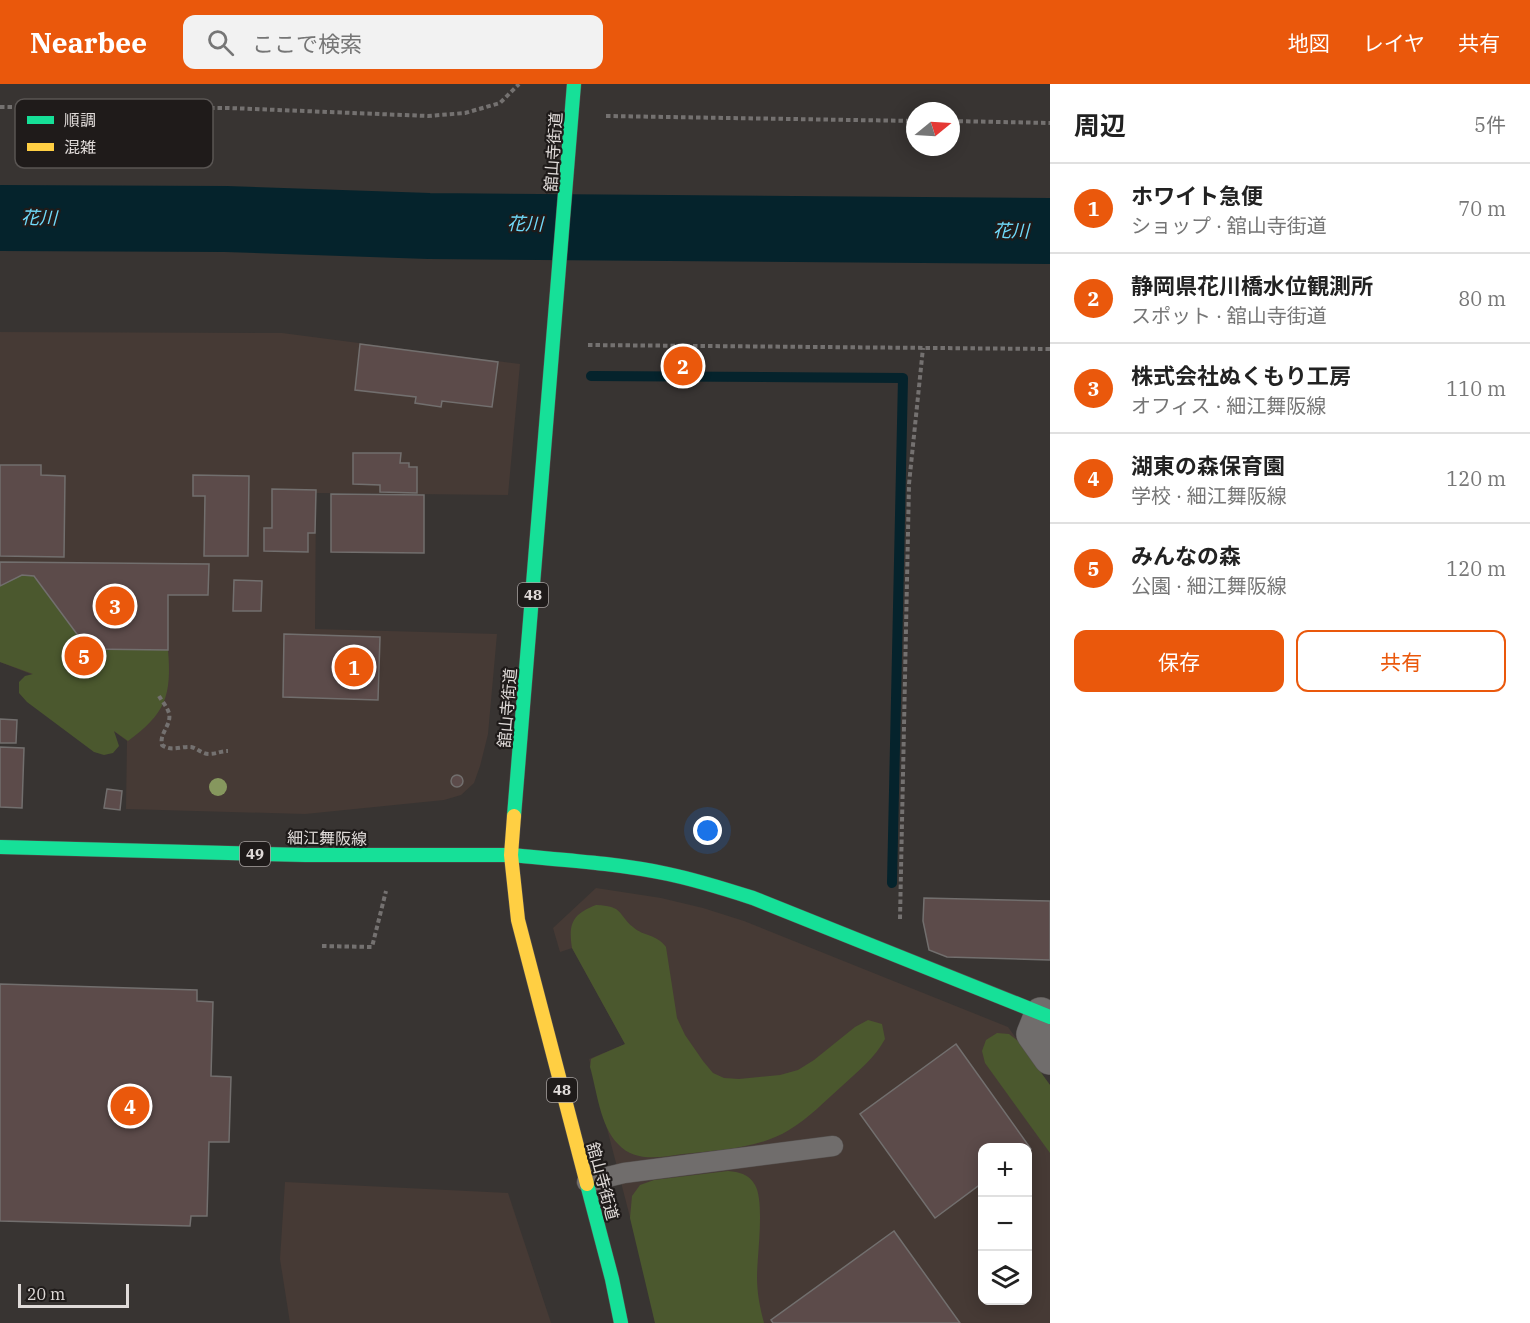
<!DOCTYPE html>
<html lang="ja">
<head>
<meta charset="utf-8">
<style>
	body { margin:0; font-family:"IBM Plex Serif","Noto Sans JP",serif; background:#f2f2f2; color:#222 }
	.controls { position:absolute; right:18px; bottom:18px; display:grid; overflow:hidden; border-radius:12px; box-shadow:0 3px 15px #0003 }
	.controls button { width:54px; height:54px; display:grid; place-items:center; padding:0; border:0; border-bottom:2px solid #e0e0e0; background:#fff; color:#222; font:30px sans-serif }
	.compass { position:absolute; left:906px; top:18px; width:54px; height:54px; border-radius:50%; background:#fff; box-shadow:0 3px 15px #0003; rotate:72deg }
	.scale { position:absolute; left:18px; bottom:15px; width:111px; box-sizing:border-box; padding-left:6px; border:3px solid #e0dbd9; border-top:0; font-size:16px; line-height:21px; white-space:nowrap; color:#e0dbd9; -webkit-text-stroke:4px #1f1b1a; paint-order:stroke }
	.you { position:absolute; left:708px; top:747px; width:21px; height:21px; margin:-15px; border:4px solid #fff; border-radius:50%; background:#1a73e8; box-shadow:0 0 0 9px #1a73e833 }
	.badge { display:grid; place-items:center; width:39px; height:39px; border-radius:50%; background:#ea580c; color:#fff; font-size:20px; font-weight:700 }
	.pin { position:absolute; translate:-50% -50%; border:3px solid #fff; box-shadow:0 2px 6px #0006 }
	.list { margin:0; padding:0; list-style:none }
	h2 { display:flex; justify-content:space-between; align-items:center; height:78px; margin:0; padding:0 24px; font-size:26px }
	h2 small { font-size:20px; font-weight:400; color:#767676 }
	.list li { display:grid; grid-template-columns:39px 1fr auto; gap:18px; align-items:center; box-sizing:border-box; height:90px; padding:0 24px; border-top:2px solid #e0e0e0 }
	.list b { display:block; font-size:22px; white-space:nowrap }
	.list p { margin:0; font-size:20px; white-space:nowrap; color:#767676 }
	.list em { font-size:20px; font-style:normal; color:#767676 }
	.actions { display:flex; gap:12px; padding:18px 24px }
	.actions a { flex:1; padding:14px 0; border:2px solid #ea580c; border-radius:12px; text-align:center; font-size:21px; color:#ea580c }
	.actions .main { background:#ea580c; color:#fff }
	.icon { flex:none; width:33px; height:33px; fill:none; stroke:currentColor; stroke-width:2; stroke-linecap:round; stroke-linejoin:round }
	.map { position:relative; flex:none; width:1050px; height:1239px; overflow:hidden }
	header { display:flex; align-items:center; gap:36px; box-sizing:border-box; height:84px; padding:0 30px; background:#ea580c; color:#fff }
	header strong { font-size:28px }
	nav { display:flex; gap:33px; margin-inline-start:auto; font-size:21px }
	.search { width:420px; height:54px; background:#f2f2f2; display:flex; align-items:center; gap:15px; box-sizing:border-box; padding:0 21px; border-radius:12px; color:#767676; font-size:22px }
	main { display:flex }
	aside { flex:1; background:#fff }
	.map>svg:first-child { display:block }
	.built { fill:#463a35; fill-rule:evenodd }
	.green { fill:#4b582e }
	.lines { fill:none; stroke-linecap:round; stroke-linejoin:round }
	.stream { stroke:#05232c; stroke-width:10 }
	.river { stroke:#05232c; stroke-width:66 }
	.building { fill:#5c4b4a; stroke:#726f6e; stroke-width:1.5 }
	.lane-casing { stroke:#565250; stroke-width:21 }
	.street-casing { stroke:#565250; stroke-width:34 }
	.fast-casing { stroke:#565250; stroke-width:15 }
	.slow-casing { stroke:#565250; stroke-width:15 }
	.path { stroke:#747170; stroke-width:4; stroke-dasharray:4.5 3; stroke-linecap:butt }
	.lane { stroke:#706d6c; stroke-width:20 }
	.street { stroke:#706d6c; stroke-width:33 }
	.fast { stroke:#16e098; stroke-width:14 }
	.slow { stroke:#ffcf43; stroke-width:14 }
	.tree { fill:#86975e }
	.labels { text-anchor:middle; stroke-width:4.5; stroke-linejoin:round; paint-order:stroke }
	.shield { fill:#1f1b1a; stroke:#a6a1a0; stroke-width:1.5 }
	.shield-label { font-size:15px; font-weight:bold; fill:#e0dbd9 }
	.street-label { font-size:16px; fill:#e0dbd9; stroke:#1f1b1a }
	.water-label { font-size:18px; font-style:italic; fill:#70dafa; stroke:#1f1b1a }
	.key { fill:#1f1b1a; stroke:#595553; stroke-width:1.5 }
	.key-label { font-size:16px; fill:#e0dbd9 }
</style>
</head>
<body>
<header>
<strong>Nearbee</strong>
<div class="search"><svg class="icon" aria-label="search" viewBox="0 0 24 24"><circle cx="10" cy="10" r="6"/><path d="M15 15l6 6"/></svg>ここで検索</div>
<nav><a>地図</a><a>レイヤ</a><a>共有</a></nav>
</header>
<main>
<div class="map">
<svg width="1050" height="1239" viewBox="0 0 1050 1239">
	<rect width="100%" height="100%" fill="#383432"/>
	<g class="built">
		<polygon points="0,248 282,249 520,280 508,411 316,409 315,545 497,550 488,650 480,682 474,699 461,711 444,716 305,730 126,725 127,657 43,595 0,578"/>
		<path d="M596 804 661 814 703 824 744 837 1008 943 1050 1001V1239H655L644 1187 589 975 625 960 572 864 560 868 553 844ZM982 1064H1028V1216H982Z"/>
		<polygon points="285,1098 508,1109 551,1239 290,1239 280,1175"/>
	</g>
	<g class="green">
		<path d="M22 491 34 492 88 565 168 566C172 612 165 630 128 657L114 647 119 662 113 669 104 671 94 668 27 618 19 609V598L25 592 33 590 0 578V502Z"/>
		<path d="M596 821C603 821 610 822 616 825 622 829 626 838 633 843 644 853 655 849 666 863L677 934 685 951 703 977 713 989 724 994 739 995 780 991 798 986 814 976 855 943 868 936 882 940 885 955C875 974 858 987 842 1002 825 1017 809 1034 789 1046 758 1065 718 1066 683 1070 661 1073 635 1079 618 1060 600 1042 597 1007 590 983L591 975 595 973 625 960 572 864C568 839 573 830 596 821Z"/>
		<polygon points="997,949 1009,950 1018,957 1050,1001 1050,1069 985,979 982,967 986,956"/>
		<path d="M728 1087C739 1088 749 1090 755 1101 765 1118 757 1172 757 1193 757 1209 760 1224 764 1239H655L630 1134 632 1112 640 1101 654 1096Z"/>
	</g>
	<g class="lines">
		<polyline class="stream" points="591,292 903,294 892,799"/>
		<polyline class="river" points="0,134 226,135 429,142 1050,147"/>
	</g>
	<g class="building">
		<polygon points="360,260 498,278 492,323 442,317 441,323 415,319 416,313 355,306"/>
		<polygon points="678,278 687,278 688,287 677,287"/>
		<polygon points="353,369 401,369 400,379 409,379 409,383 417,383 417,409 380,408 380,401 353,400"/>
		<polygon points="0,381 41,381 41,391 65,392 64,473 0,472"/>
		<polygon points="193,391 249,392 248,472 204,472 205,412 193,412"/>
		<polygon points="272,405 316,406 315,449 308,449 308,468 264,467 264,444 272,444"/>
		<polygon points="331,410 424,411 424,469 331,468"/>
		<polygon points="0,478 209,480 208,511 168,511 168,566 88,565 34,492 22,491 0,502"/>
		<polygon points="234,496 262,497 261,527 233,527"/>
		<polygon points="284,550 380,553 378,616 283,613"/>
		<polygon points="0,635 17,636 16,659 0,659"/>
		<polygon points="0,663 24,664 22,724 0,723"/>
		<circle cx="457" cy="697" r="6"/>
		<polygon points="107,705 122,707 120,726 104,724"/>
		<polygon points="924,814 1050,817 1050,876 947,873 929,866 923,837"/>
		<polygon points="0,900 197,906 197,917 213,918 211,992 231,993 229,1058 209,1058 207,1132 191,1132 190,1142 0,1137"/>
		<polygon points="956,960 1031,1065 1028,1067 1028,1064 982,1064 982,1099 935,1134 860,1030"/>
		<polygon points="894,1147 960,1239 773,1239 771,1236"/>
	</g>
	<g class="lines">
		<defs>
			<polyline id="lane" points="587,1098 624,1089 833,1062"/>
			<polyline id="street" points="1041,930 1033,950 1050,974"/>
			<g id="fast">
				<polyline points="514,732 574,0"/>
				<polyline points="0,763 305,771 511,771"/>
				<path d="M511 771C563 776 616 779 668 790 697 796 725 805 753 814L1050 933"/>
				<polyline points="587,1100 612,1195 621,1239"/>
			</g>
			<polyline id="slow" points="514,732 511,771 518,836 587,1100"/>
		</defs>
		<use href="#lane" class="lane-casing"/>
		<use href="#street" class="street-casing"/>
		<use href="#fast" class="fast-casing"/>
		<use href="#slow" class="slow-casing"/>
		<g class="path">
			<polyline points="0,23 229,24 428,32 465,29 500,19 519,0"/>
			<polyline points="606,32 915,37"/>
			<polyline points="951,37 1050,39"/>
			<polyline points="588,261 1050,265"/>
			<path d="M159 612C162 617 167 623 169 629 172 641 159 649 162 661 172 668 181 662 191 663 197 664 202 670 209 670 216 670 221 667 228 667"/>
			<polyline points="900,835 909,400 923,264"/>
			<polyline points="322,862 372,863 386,807"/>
		</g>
		<use href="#lane" class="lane"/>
		<use href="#street" class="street"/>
		<use href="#fast" class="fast"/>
		<use href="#slow" class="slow"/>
	</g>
	<circle class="tree" cx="218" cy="703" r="9"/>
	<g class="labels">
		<g class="shield">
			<rect x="518" y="499" width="30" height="24" rx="4.5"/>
			<rect x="240" y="758" width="30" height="24" rx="4.5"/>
			<rect x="547" y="994" width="30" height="24" rx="4.5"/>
		</g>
		<g class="shield-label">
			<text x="533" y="516">48</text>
			<text x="255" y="775">49</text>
			<text x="562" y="1011">48</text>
		</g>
		<g class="street-label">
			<text transform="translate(553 68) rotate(-86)" y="6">舘山寺街道</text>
			<text transform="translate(507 624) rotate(-85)" y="6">舘山寺街道</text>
			<text transform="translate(327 754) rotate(1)" y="6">細江舞阪線</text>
			<text transform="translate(603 1097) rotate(75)" y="6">舘山寺街道</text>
		</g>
		<g class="water-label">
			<text transform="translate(39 134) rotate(1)" y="6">花川</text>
			<text transform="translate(525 140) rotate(1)" y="6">花川</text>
			<text transform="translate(1011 147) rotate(1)" y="6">花川</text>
		</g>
	</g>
	<rect x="15" y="15" width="198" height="69" rx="9" class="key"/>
	<rect x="27" y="32" width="27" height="8" fill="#16e098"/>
	<rect x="27" y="59" width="27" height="8" fill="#ffcf43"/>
	<g class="key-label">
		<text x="64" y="42">順調</text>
		<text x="64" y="69">混雑</text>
	</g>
</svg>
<div class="controls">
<button>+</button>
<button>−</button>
<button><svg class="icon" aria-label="layers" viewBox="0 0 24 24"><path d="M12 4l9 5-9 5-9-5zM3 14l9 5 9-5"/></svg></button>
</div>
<svg class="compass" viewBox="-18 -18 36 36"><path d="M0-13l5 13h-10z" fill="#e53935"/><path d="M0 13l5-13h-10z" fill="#767676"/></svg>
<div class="scale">20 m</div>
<div class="you"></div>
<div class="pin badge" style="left:354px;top:583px">1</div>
<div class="pin badge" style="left:683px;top:282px">2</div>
<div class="pin badge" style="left:115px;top:522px">3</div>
<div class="pin badge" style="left:130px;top:1022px">4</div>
<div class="pin badge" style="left:84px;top:572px">5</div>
</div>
<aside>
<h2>周辺<small>5件</small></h2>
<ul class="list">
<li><span class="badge">1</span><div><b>ホワイト急便</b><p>ショップ · 舘山寺街道</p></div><em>70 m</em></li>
<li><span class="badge">2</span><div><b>静岡県花川橋水位観測所</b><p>スポット · 舘山寺街道</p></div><em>80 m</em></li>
<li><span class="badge">3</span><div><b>株式会社ぬくもり工房</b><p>オフィス · 細江舞阪線</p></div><em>110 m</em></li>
<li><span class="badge">4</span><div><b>湖東の森保育園</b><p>学校 · 細江舞阪線</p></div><em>120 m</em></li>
<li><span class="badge">5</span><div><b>みんなの森</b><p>公園 · 細江舞阪線</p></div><em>120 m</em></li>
</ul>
<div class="actions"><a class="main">保存</a><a>共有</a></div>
</aside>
</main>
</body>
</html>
